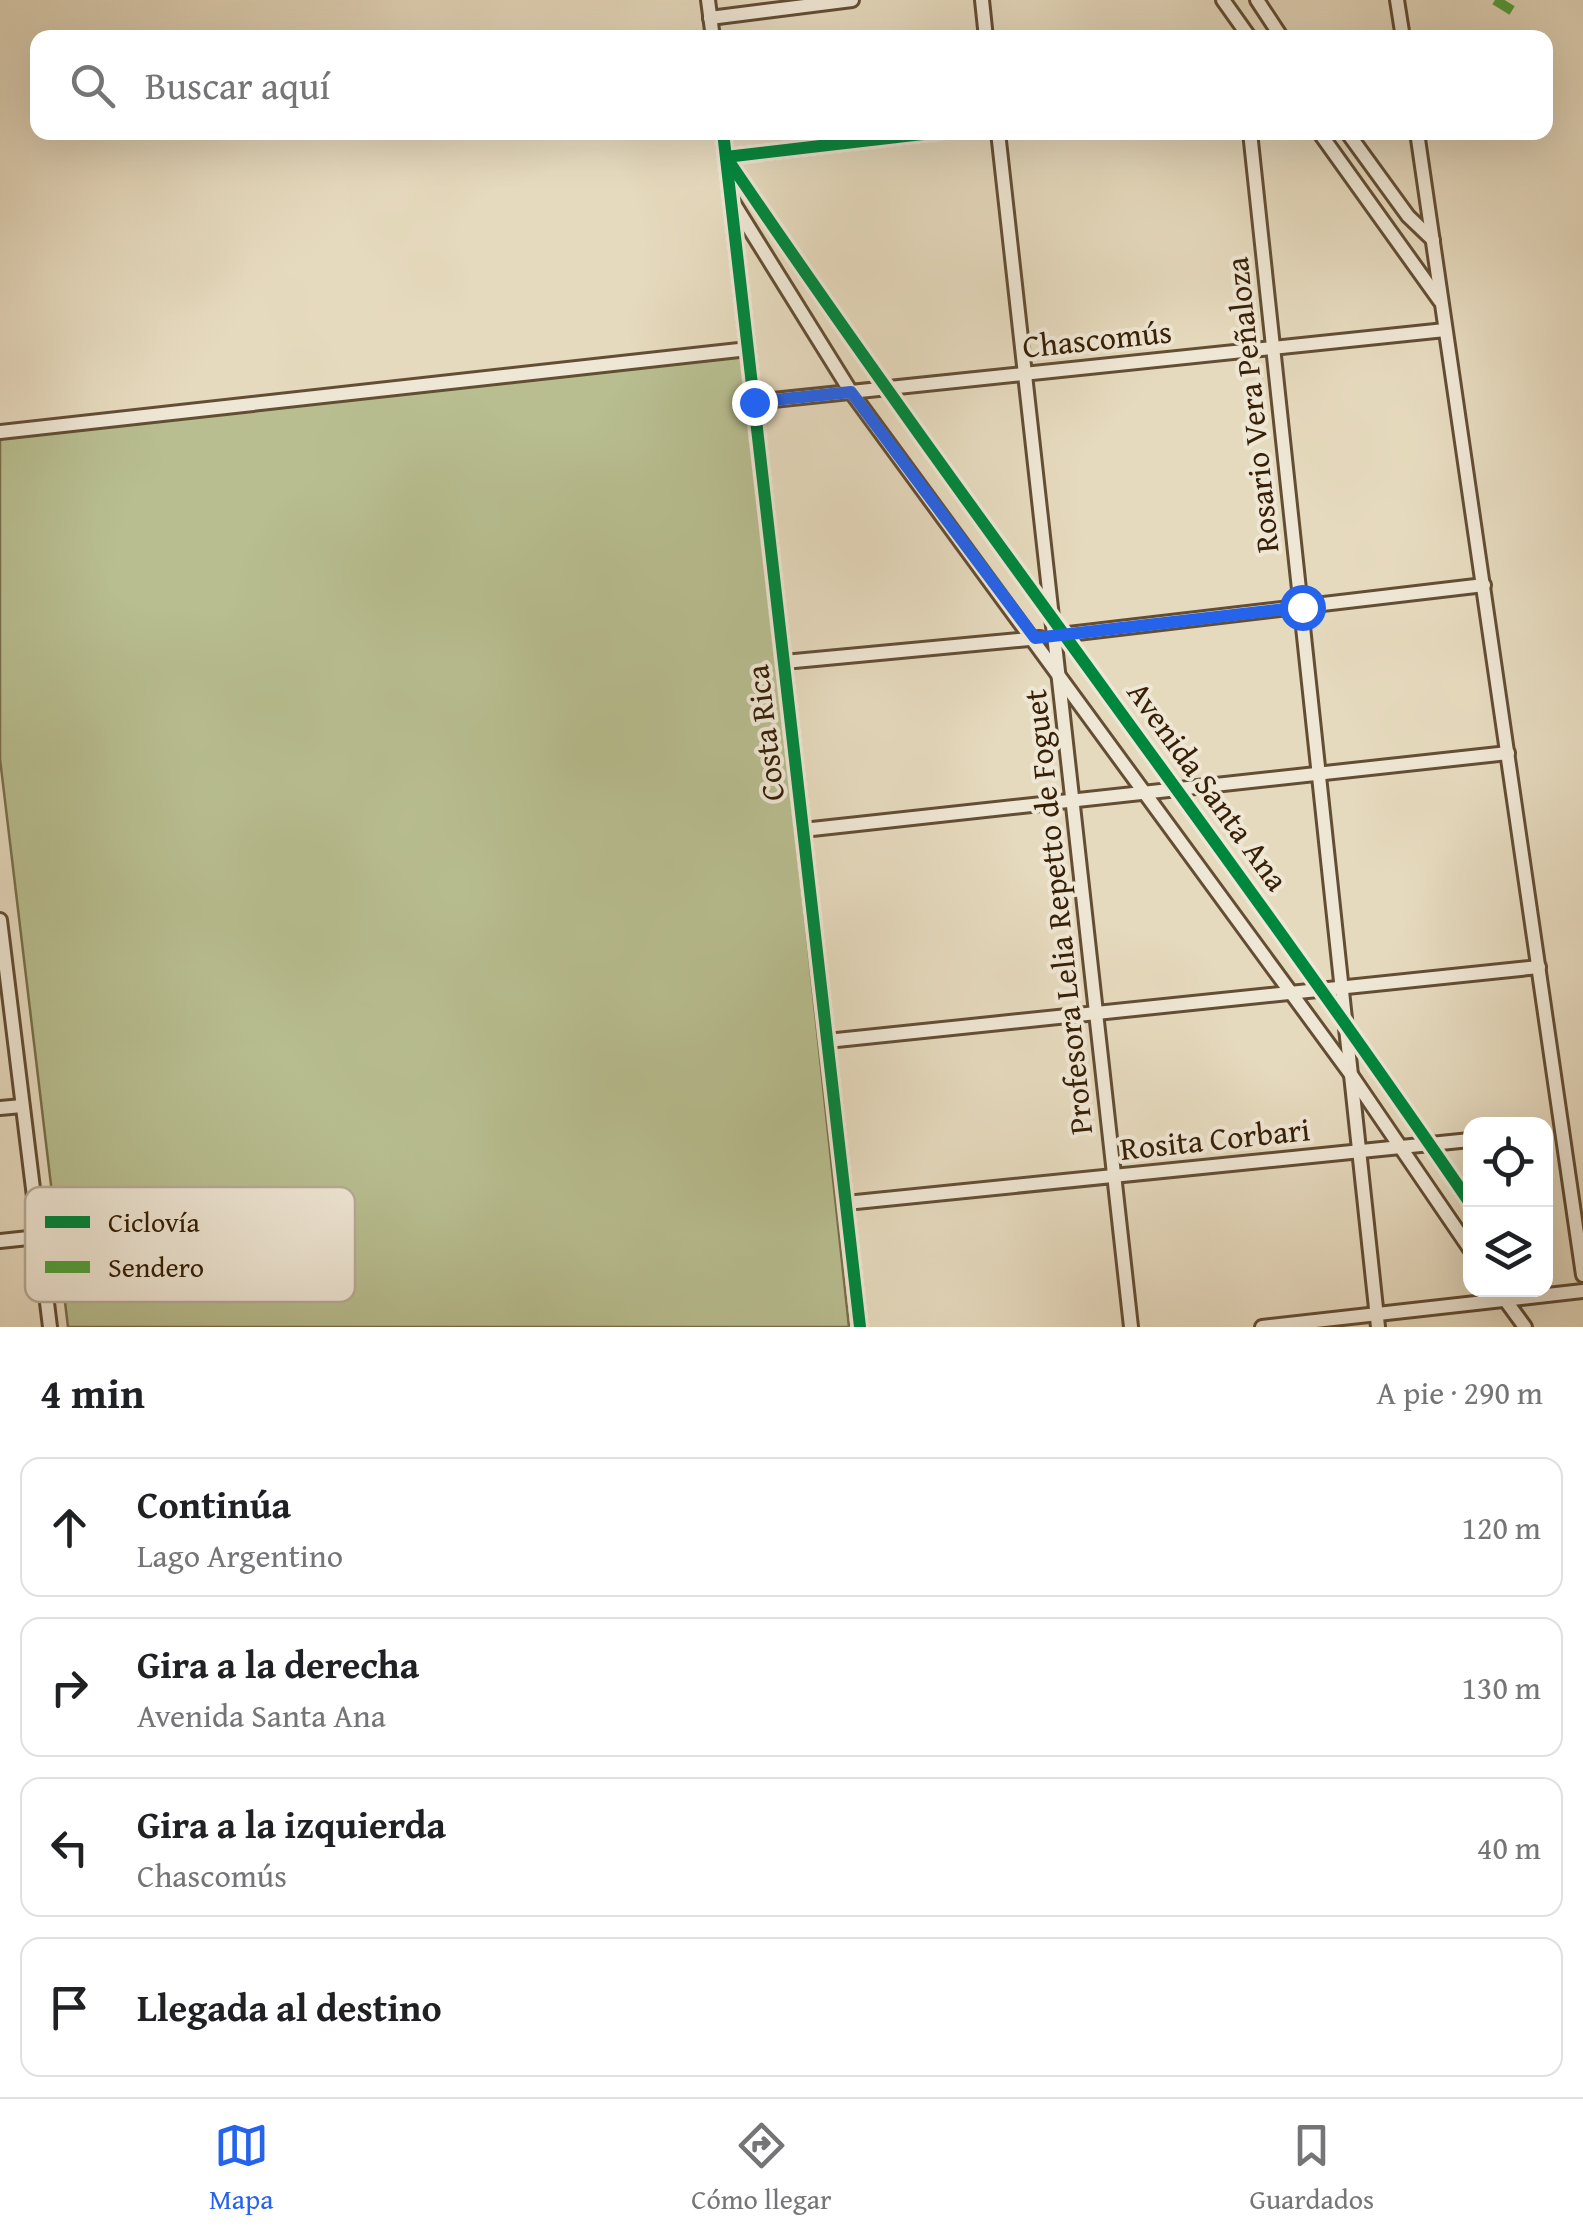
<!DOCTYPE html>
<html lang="es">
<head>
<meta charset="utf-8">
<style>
	body { margin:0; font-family:"Gentium Book Plus",serif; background:#f6f6f6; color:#202124 }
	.controls { position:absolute; right:30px; bottom:30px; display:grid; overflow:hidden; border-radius:20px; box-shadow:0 10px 40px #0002 }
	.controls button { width:90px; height:90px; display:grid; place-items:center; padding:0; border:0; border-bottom:2px solid #e0e0e0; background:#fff; color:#202124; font:50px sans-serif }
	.stop { position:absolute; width:30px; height:30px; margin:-22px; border:8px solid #2563eb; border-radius:50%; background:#fff }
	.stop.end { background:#2563eb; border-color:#fff; box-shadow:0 2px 10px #0008 }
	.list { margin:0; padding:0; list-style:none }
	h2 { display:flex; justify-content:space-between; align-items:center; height:130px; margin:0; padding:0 40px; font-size:42px }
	h2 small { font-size:32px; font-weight:400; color:#757577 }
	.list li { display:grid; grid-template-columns:65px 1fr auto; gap:30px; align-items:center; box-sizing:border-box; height:140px; margin:0 20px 20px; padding:0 20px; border:2px solid #e0e0e0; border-radius:20px }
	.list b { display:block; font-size:38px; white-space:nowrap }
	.list p { margin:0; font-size:32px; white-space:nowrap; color:#757577 }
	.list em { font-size:32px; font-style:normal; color:#757577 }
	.icon { flex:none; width:55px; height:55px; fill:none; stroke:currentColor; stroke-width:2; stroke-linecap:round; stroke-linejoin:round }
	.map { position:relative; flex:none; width:1583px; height:1327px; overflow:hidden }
	.search { position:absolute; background:#fff; box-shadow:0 10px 40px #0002; left:30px; right:30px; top:30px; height:110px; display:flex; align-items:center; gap:25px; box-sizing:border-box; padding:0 35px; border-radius:20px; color:#757577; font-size:38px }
	.sheet { height:770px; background:#fff }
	nav { display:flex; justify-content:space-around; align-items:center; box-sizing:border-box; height:140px; border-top:2px solid #e0e0e0; background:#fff; font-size:28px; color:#757577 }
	nav a { display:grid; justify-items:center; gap:5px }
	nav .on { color:#2563eb }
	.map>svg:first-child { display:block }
	.green { fill:#b8be90; stroke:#786f4b; stroke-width:2.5 }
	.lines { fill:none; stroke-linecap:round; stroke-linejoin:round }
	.minor-casing { stroke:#634e34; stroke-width:18 }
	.minor { stroke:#efe7d5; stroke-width:12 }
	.quiet { stroke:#53a23d; stroke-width:10; stroke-dasharray:20 10; stroke-linecap:butt }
	.cycleway-casing { stroke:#efe7d5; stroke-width:19 }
	.cycleway { stroke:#00873e; stroke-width:12 }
	.route { stroke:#2563eb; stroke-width:12 }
	.labels { text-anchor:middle; stroke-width:8; stroke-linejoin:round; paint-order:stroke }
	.street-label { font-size:32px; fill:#372006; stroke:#efe7d5 }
	.key { fill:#efe7d5; stroke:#b8ab97; stroke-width:2.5 }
	.key-label { font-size:28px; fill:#372006 }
</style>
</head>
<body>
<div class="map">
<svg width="1583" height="1327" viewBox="0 0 1583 1327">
	<rect width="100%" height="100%" fill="#e6dabe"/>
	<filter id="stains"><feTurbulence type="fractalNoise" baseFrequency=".002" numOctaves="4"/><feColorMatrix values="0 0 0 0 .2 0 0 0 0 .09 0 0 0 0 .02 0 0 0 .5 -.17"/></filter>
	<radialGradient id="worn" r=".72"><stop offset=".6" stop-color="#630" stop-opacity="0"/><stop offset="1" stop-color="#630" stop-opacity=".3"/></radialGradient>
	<polygon class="green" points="744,354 849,1327 68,1327 0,759 0,432"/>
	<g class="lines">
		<defs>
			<g id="minor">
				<polyline points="708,0 713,38"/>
				<polyline points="982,0 986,38"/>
				<polyline points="1223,0 1250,38"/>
				<polyline points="1257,0 1282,38"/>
				<polyline points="1397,0 1403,38"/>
				<polyline points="710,18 852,0"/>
				<polyline points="723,132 860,1327"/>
				<path d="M940 132 726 157C966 512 1229 850 1470 1203"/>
				<polyline points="998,132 1131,1327"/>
				<polyline points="1250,132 1378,1327"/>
				<polyline points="1319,132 1440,301"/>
				<polyline points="1347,132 1408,216 1433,240"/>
				<polyline points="1417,132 1583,1275"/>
				<polyline points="731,199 851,392 1352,1076 1470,1249"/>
				<polyline points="754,402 1445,330"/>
				<polyline points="0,432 748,349"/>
				<polyline points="1060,635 1484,585"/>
				<polyline points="784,662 1040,638"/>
				<polyline points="803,830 1508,753"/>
				<polyline points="0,920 50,1327"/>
				<polyline points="827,1041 1539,967"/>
				<polyline points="0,1108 22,1106"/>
				<polyline points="846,1203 1470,1140"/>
				<polyline points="0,1241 38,1237"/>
				<polyline points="1498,1290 1525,1327"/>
				<polyline points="1262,1327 1583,1291"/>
			</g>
		</defs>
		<use href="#minor" class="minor-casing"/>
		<use href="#minor" class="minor"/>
		<polyline class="quiet" points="1495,0 1518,14"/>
		<defs>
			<g id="cycleway">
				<polyline points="723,132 860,1327"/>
				<path d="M940 132 726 157C966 512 1229 850 1470 1203"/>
			</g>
		</defs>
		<use href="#cycleway" class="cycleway-casing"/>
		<use href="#cycleway" class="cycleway"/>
	</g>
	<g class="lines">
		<polyline class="route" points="754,402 851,392 1035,638 1302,607"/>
	</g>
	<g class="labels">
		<g class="street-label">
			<text transform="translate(1097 339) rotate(-6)" y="11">Chascomús</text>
			<text transform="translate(1252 405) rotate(-96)" y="11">Rosario Vera Peñaloza</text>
			<text transform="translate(765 733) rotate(-97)" y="11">Costa Rica</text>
			<text transform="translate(1208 786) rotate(54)" y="11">Avenida Santa Ana</text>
			<text transform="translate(1058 912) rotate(-96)" y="11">Profesora Lelia Repetto de Foguet</text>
			<text transform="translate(1215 1139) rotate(-6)" y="11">Rosita Corbari</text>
		</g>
	</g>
	<rect x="25" y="1187" width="330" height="115" rx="15" class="key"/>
	<rect x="45" y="1216" width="45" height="12" fill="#00873e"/>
	<rect x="45" y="1261" width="45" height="12" fill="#53a23d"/>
	<g class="key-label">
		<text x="108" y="1232">Ciclovía</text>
		<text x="108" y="1277">Sendero</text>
	</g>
	<rect width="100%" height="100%" filter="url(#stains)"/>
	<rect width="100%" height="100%" fill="url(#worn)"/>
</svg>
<div class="controls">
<button><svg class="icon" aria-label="locate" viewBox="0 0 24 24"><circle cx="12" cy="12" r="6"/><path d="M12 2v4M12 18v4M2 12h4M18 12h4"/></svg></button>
<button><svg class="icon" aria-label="layers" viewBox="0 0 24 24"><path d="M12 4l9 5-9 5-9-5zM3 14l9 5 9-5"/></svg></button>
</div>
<div class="stop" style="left:1302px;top:607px"></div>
<div class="stop end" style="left:754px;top:402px"></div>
<div class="search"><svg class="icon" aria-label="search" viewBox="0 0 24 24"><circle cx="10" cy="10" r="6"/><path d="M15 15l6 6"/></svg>Buscar aquí</div>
</div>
<section class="sheet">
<h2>4 min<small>A pie · 290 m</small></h2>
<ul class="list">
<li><svg class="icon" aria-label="ahead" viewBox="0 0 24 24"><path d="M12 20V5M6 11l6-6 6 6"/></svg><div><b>Continúa</b><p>Lago Argentino</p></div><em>120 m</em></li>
<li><svg class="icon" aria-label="right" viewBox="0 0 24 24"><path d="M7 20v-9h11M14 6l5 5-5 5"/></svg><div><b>Gira a la derecha</b><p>Avenida Santa Ana</p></div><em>130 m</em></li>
<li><svg class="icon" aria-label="left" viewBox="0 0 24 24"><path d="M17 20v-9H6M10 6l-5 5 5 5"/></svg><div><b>Gira a la izquierda</b><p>Chascomús</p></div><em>40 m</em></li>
<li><svg class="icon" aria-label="arrive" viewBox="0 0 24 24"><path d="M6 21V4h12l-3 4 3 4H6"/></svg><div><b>Llegada al destino</b></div></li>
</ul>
</section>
<nav>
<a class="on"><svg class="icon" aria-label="map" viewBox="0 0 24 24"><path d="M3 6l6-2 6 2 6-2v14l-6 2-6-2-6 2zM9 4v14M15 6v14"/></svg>Mapa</a>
<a><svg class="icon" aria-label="directions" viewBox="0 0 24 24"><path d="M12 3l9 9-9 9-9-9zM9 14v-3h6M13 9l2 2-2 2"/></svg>Cómo llegar</a>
<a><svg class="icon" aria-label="saved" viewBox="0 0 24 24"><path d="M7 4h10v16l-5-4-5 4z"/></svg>Guardados</a>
</nav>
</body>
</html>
